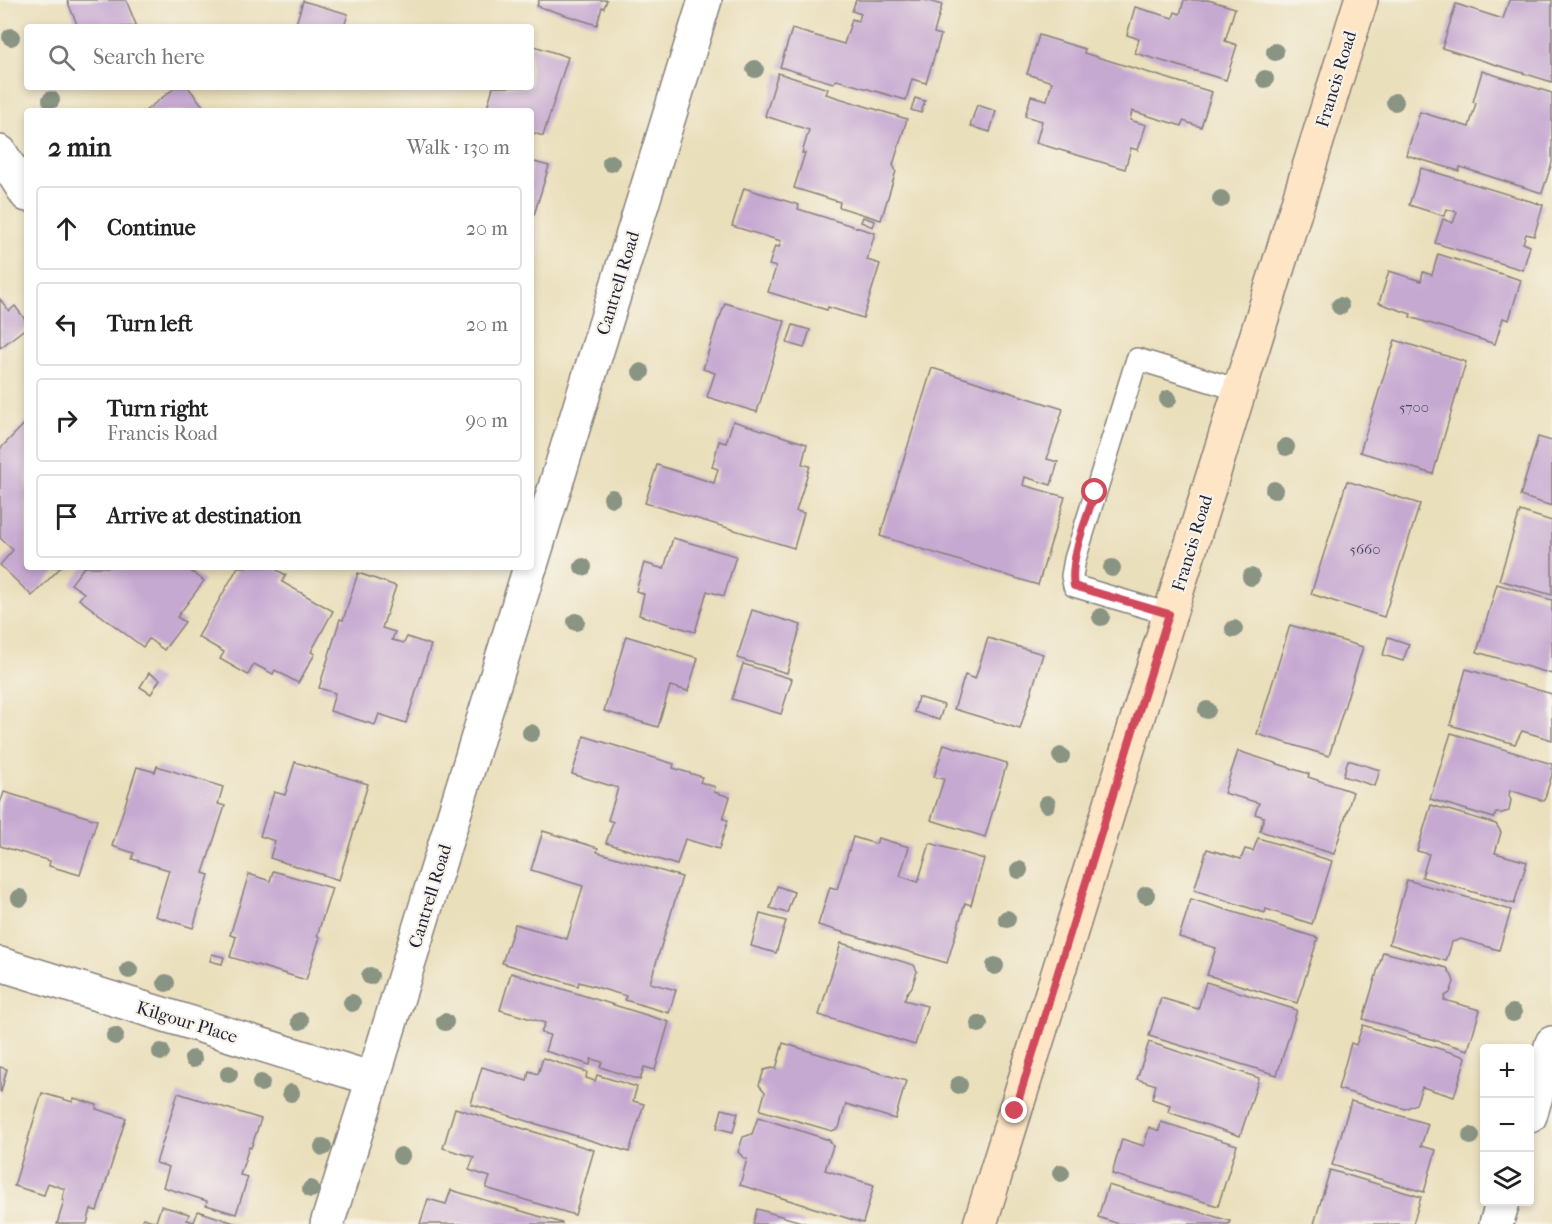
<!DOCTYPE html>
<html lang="en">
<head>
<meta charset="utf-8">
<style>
	body { margin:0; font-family:"IM FELL French Canon",serif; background:#f2f2f2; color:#222 }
	.controls { position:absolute; right:18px; bottom:18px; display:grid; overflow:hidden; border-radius:6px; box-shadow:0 3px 9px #0003 }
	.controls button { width:54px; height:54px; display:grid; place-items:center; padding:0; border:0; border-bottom:2px solid #e0e0e0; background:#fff; color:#222; font:30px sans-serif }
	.stop { position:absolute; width:18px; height:18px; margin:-14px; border:4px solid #d1495b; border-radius:50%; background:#fff }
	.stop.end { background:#d1495b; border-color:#fff; box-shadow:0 2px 6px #0008 }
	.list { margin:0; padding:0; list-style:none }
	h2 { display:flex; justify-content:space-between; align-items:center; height:78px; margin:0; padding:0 24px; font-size:26px }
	h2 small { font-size:20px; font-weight:400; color:#767676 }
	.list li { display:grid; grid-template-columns:39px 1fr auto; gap:18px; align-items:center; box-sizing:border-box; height:84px; margin:0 12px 12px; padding:0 12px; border:2px solid #e0e0e0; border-radius:6px }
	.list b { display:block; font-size:22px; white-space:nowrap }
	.list p { margin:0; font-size:20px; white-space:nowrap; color:#767676 }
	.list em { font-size:20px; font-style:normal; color:#767676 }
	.icon { flex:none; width:33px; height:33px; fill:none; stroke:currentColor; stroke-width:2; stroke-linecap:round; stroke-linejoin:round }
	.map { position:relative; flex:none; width:1552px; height:1224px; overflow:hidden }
	.search { position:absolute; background:#fff; box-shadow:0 3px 9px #0003; left:24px; top:24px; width:510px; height:66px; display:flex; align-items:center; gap:15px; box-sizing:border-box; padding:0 21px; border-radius:6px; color:#767676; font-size:22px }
	.panel { position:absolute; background:#fff; box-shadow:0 3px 9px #0003; left:24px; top:108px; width:510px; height:462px; border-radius:6px }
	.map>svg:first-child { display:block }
	.building { fill:#c6a9d1 }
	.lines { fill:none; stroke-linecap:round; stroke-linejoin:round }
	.lane-casing { stroke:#86807b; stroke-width:24 }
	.street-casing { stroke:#86807b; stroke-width:36 }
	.secondary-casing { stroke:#86807b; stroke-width:36 }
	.lane { stroke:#fff; stroke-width:21 }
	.street { stroke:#fff; stroke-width:33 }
	.secondary { stroke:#fee5c5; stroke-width:33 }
	.tree { fill:#8a9483 }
	.route { stroke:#d1495b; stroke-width:8 }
	.labels { text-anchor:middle; stroke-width:4.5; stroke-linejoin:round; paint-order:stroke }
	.number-label { font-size:15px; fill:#4b4460 }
	.street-label { font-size:18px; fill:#22223b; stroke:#f7f3e8 }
</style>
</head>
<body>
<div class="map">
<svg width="1552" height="1224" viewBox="0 0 1552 1224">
	<rect width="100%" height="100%" fill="#f7f3e8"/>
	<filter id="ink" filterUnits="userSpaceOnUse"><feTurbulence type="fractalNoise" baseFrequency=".0167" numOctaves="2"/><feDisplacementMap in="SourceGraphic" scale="12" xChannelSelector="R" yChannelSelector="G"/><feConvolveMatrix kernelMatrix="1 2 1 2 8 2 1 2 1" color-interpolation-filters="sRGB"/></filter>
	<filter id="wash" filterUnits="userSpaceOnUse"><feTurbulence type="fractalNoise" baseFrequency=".008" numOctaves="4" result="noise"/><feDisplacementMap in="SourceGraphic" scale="24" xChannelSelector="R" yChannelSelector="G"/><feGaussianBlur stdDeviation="1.35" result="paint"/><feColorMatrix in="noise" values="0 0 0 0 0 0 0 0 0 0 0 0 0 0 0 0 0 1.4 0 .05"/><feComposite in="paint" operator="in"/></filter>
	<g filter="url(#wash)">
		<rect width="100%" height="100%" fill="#eadfbb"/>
		<g id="blocks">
			<g class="building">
				<polygon points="67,0 126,0 137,27 78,27"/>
				<polygon points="539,0 607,0 604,8 602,7 597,25 537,6"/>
				<polygon points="856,0 925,0 942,5 934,33 941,35 926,83 912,79 906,100 837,80 833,83 780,67 792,29 844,44 852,19 858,21 861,14 852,11"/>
				<polygon points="1184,0 1208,0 1235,8 1225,41 1237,45 1226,80 1135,53 1139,39 1127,35 1135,7 1173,18 1175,12 1180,14"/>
				<polygon points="1509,0 1552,0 1552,82 1442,48 1456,4 1503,19"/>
				<polygon points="303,1 348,14 344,27 295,27"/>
				<polygon points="1039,35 1085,49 1084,53 1212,92 1201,127 1183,121 1182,126 1132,111 1130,120 1146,125 1138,150 1131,148 1125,169 1036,143 1042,121 1025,116 1031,96 1047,100 1052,82 1027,74"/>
				<polygon points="531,45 568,57 543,136 531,132 531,111 486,111 493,87 531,87"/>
				<polygon points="1482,71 1552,93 1552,163 1542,193 1460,167 1459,171 1406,155 1420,112 1469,127 1476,103 1473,102"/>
				<polygon points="778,73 828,89 826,94 907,119 893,165 896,171 881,220 839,207 840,202 794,188 805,153 802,153 809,130 765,116"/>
				<polygon points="176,87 188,87 207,111 145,111"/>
				<polygon points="915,98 925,101 921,113 911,110"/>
				<polygon points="977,105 996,111 990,132 970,126"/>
				<polygon points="531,161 549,166 534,215 531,214"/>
				<polygon points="1421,168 1543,205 1534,236 1526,234 1523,243 1530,246 1523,270 1435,243 1443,219 1453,223 1457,212 1446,209 1444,216 1409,205"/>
				<polygon points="744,188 799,205 798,209 875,233 867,260 880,264 863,318 828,307 827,310 768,292 776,267 769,265 775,246 779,247 781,241 732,226"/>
				<polygon points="863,217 875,221 873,227 861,222"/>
				<polygon points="1438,254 1521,280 1509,320 1503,318 1495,344 1410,317 1411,314 1379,303 1389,271 1421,281 1423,272 1432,275"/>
				<polygon points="0,299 9,311 15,306 27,322 27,327 0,348"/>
				<polygon points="725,303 785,321 757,412 707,397 715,373 703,369 718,320 719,320"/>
				<polygon points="793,325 810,330 804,348 787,343"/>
				<polygon points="1395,340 1466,362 1433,474 1360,452"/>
				<polygon points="932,368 1063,409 1047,459 1058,462 1051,485 1025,477 1023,485 1065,497 1038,585 880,536"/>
				<polygon points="27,421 27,567 61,567 32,596 0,565 13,550 0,538 0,449"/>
				<polygon points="733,421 807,444 802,464 810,466 796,511 804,513 794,548 645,503 657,465 714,483 718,469 712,467 719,441 726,443"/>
				<polygon points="1538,437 1552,441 1552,506 1520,496"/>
				<polygon points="1347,481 1420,504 1384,617 1311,594"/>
				<polygon points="1520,511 1552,521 1552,595 1499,580"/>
				<polygon points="673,538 736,556 724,596 707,591 695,632 639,615 644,594 636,591 644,563 664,569"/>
				<polygon points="84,567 185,567 204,581 177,617 185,622 164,650 149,639 143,647 79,599 84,593 71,584"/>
				<polygon points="238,567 272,567 286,575 282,582 333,611 311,652 315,654 298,683 275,670 273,674 254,664 248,675 220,659 224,652 198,637"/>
				<polygon points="358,573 396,586 382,628 395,632 392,640 404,643 407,637 431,645 406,723 379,714 375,725 330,711 335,693 319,688 340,619 343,620"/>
				<polygon points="1497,584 1552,600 1552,674 1477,652"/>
				<polygon points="752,610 801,625 787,673 737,658"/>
				<polygon points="1290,625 1363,647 1329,756 1257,734"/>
				<polygon points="626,636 698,658 688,691 670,686 658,727 604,711"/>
				<polygon points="1388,637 1409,644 1403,661 1383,655"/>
				<polygon points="988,638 1043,654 1020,729 954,709 965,675 975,679"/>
				<polygon points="743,664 792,679 781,714 732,699"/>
				<polygon points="1466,669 1552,694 1552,740 1522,731 1515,744 1450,725"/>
				<polygon points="149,673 160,679 151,694 140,687"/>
				<polygon points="918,697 944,705 939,720 914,712"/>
				<polygon points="1451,733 1552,764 1552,775 1544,801 1510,790 1509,796 1511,800 1509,811 1502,813 1496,813 1494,818 1430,799"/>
				<polygon points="584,736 674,764 673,768 702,777 700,782 715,787 714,792 730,797 723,819 728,820 719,849 685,839 677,865 606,843 613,822 608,820 618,788 572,774"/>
				<polygon points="944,744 1007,763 985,837 931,820 944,779 934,777"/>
				<polygon points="1238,751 1309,774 1308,777 1353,792 1334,854 1260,831 1264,817 1255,814 1259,803 1224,793"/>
				<polygon points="1348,760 1380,770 1375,786 1343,776"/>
				<polygon points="295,762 368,784 339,880 270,858 275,841 260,836 274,792 285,795"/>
				<polygon points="157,766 223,787 218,804 225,806 203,873 209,875 193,928 155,916 169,870 132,859 134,853 112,846 137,767 155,772"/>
				<polygon points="4,792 97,820 80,875 49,866 50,861 0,846 0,804"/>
				<polygon points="1431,805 1496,824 1501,832 1495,853 1527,862 1514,904 1422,877 1429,854 1417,851"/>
				<polygon points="543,831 598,848 597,852 682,877 650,983 676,990 669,1013 625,1000 626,996 579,982 578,986 502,963 515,924 567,939 583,886 531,870"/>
				<polygon points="853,837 876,844 878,838 909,847 900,876 918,882 930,843 984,859 971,905 965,903 947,963 818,925 830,887 837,889"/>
				<polygon points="1258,838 1332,861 1312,924 1266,909 1265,913 1194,890 1207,849 1241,859 1245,849 1253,851"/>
				<polygon points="273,871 332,888 317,936 320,937 306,980 230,957 236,937 230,935 249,874 270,881"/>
				<polygon points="1407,880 1511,910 1499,950 1461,939 1452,942 1446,961 1389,944"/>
				<polygon points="777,886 794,892 787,913 770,908"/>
				<polygon points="1191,899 1318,938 1297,1003 1207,975 1216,948 1179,937"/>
				<polygon points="760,914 786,921 776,953 751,946"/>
				<polygon points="841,943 914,965 917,971 912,987 907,993 904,1000 927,1006 915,1045 819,1015"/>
				<polygon points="1383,952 1447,968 1452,976 1454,982 1450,993 1445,996 1444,1000 1480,1010 1468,1050 1363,1019"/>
				<polygon points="212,954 224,957 222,964 210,961"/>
				<polygon points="511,973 669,1022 655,1070 644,1067 640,1080 600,1067 602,1062 591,1059 590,1065 545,1051 550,1035 541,1033 545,1023 500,1010"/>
				<polygon points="1206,982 1297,1010 1277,1075 1149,1036 1161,998 1198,1009"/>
				<polygon points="1363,1025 1466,1057 1454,1097 1422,1087 1416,1104 1405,1109 1338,1089 1351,1043 1356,1045"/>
				<polygon points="1149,1042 1259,1078 1240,1136 1168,1112 1170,1105 1152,1099 1156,1085 1137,1079"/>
				<polygon points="783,1043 906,1081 895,1119 846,1104 839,1128 832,1131 760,1110 765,1092 759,1085 764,1070 772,1068 776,1069"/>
				<polygon points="543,1058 587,1072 586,1078 595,1081 597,1075 637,1087 633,1101 644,1104 629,1152 471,1104 482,1067 527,1081 529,1071 538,1074"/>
				<polygon points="0,1067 7,1069 1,1092 0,1091"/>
				<polygon points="42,1093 73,1102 74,1098 97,1105 96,1109 126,1118 97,1211 91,1209 87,1224 57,1224 64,1201 62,1200 65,1189 48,1183 44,1195 14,1186"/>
				<polygon points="178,1093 261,1119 251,1148 249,1147 240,1175 248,1177 236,1214 206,1205 207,1201 163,1187 169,1167 156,1163"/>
				<polygon points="1351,1101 1428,1124 1421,1146 1436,1150 1424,1192 1332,1165"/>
				<polygon points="455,1108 594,1150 575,1215 486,1188 490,1177 469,1170 474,1157 443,1148"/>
				<polygon points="722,1109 738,1113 733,1132 717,1128"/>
				<polygon points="758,1117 829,1140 833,1146 825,1170 874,1185 863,1223 740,1185 747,1159 744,1158 738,1152 743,1137 752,1134"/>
				<polygon points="1161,1122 1237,1145 1218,1206 1112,1174 1122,1139 1144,1146 1149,1127 1159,1131"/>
				<polygon points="1330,1170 1421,1197 1413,1224 1314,1224"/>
				<polygon points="1108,1185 1230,1221 1229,1224 1119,1224 1098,1217"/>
				<polygon points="451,1190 562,1223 562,1224 420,1224 428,1199 446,1204"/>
				<polygon points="161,1206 189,1214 187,1220 194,1222 198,1211 237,1224 142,1224 143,1218 156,1222"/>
				<polygon points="757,1209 805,1223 805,1224 753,1224"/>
			</g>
		</g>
	</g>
	<g filter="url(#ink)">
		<use href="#blocks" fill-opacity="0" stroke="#86807b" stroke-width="1.5"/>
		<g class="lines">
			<defs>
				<polyline id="lane" points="1169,614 1074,586 1072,576 1075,559 1137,359 1239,390"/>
				<g id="street">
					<polyline points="0,152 27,195"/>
					<polyline points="531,565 705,0"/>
					<polyline points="0,964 373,1079"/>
					<polyline points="1530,1116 1552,1043"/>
					<polyline points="327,1224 373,1079 530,567"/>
					<polyline points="1496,1224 1503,1202"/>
				</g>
				<polyline id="secondary" points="980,1224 1361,0"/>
			</defs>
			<use href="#lane" class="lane-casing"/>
			<use href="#street" class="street-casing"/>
			<use href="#secondary" class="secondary-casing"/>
			<use href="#lane" class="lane"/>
			<use href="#street" class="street"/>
			<use href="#secondary" class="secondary"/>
		</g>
		<g class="tree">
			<circle cx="11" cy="37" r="9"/>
			<circle cx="1275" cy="52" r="9"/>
			<circle cx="755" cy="69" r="9"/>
			<circle cx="1265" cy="79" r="9"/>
			<circle cx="51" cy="100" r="9"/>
			<circle cx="1395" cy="102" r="9"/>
			<circle cx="611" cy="163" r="9"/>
			<circle cx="1221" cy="199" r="9"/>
			<circle cx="1340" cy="306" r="9"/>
			<circle cx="641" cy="372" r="9"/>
			<circle cx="1168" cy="399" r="9"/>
			<circle cx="1286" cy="447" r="9"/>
			<circle cx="1274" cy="490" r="9"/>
			<circle cx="612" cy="498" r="9"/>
			<circle cx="583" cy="567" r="9"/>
			<circle cx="1112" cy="568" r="9"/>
			<circle cx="1251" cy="577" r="9"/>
			<circle cx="1101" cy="617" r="9"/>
			<circle cx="576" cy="622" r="9"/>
			<circle cx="1234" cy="629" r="9"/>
			<circle cx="1207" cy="710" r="9"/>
			<circle cx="531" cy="733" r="9"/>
			<circle cx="1061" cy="756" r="9"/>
			<circle cx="1047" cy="804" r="9"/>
			<circle cx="1019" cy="870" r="9"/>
			<circle cx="1146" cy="895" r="9"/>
			<circle cx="20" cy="898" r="9"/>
			<circle cx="1007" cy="919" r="9"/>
			<circle cx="995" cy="966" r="9"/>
			<circle cx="129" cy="970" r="9"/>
			<circle cx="370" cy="976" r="9"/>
			<circle cx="166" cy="983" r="9"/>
			<circle cx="352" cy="1003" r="9"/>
			<circle cx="1513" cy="1013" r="9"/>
			<circle cx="300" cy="1021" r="9"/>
			<circle cx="445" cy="1022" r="9"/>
			<circle cx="979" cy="1024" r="9"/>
			<circle cx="115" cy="1036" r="9"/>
			<circle cx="161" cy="1052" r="9"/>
			<circle cx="193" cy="1059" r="9"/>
			<circle cx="229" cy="1074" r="9"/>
			<circle cx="261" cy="1083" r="9"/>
			<circle cx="959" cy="1085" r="9"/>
			<circle cx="291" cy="1093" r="9"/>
			<circle cx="1471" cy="1136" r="9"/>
			<circle cx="323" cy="1147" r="9"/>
			<circle cx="401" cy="1156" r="9"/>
			<circle cx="1061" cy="1173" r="9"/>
			<circle cx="311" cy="1189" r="9"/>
		</g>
	</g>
	<g class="lines" filter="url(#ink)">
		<path class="route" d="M1015 1111 1169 614 1074 586C1069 560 1087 518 1095 492"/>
	</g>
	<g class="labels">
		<g class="number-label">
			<text x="1414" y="412">5700</text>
			<text x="1365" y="554">5660</text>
		</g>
		<g class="street-label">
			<text transform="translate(1336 79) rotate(-73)" y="6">Francis Road</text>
			<text transform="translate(618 283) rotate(-73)" y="6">Cantrell Road</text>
			<text transform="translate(1192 543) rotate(-73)" y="6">Francis Road</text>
			<text transform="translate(430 896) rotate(-73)" y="6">Cantrell Road</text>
			<text transform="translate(187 1022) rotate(17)" y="6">Kilgour Place</text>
		</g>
	</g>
</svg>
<div class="controls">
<button>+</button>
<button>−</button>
<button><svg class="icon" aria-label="layers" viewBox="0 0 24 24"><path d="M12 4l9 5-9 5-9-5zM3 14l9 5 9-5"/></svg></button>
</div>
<div class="stop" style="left:1095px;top:492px"></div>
<div class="stop end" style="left:1015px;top:1111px"></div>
<div class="search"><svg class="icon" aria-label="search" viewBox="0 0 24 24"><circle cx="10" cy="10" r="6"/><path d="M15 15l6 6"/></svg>Search here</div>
<section class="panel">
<h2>2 min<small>Walk · 130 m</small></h2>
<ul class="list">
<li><svg class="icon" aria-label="ahead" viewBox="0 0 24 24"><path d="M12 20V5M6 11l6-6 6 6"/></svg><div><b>Continue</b></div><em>20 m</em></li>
<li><svg class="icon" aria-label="left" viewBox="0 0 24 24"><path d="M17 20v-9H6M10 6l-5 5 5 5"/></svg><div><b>Turn left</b></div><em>20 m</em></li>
<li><svg class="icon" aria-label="right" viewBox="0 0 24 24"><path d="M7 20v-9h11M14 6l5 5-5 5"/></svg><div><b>Turn right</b><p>Francis Road</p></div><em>90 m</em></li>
<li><svg class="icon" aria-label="arrive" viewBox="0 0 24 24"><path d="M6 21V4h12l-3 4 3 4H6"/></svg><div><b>Arrive at destination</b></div></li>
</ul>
</section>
</div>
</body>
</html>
